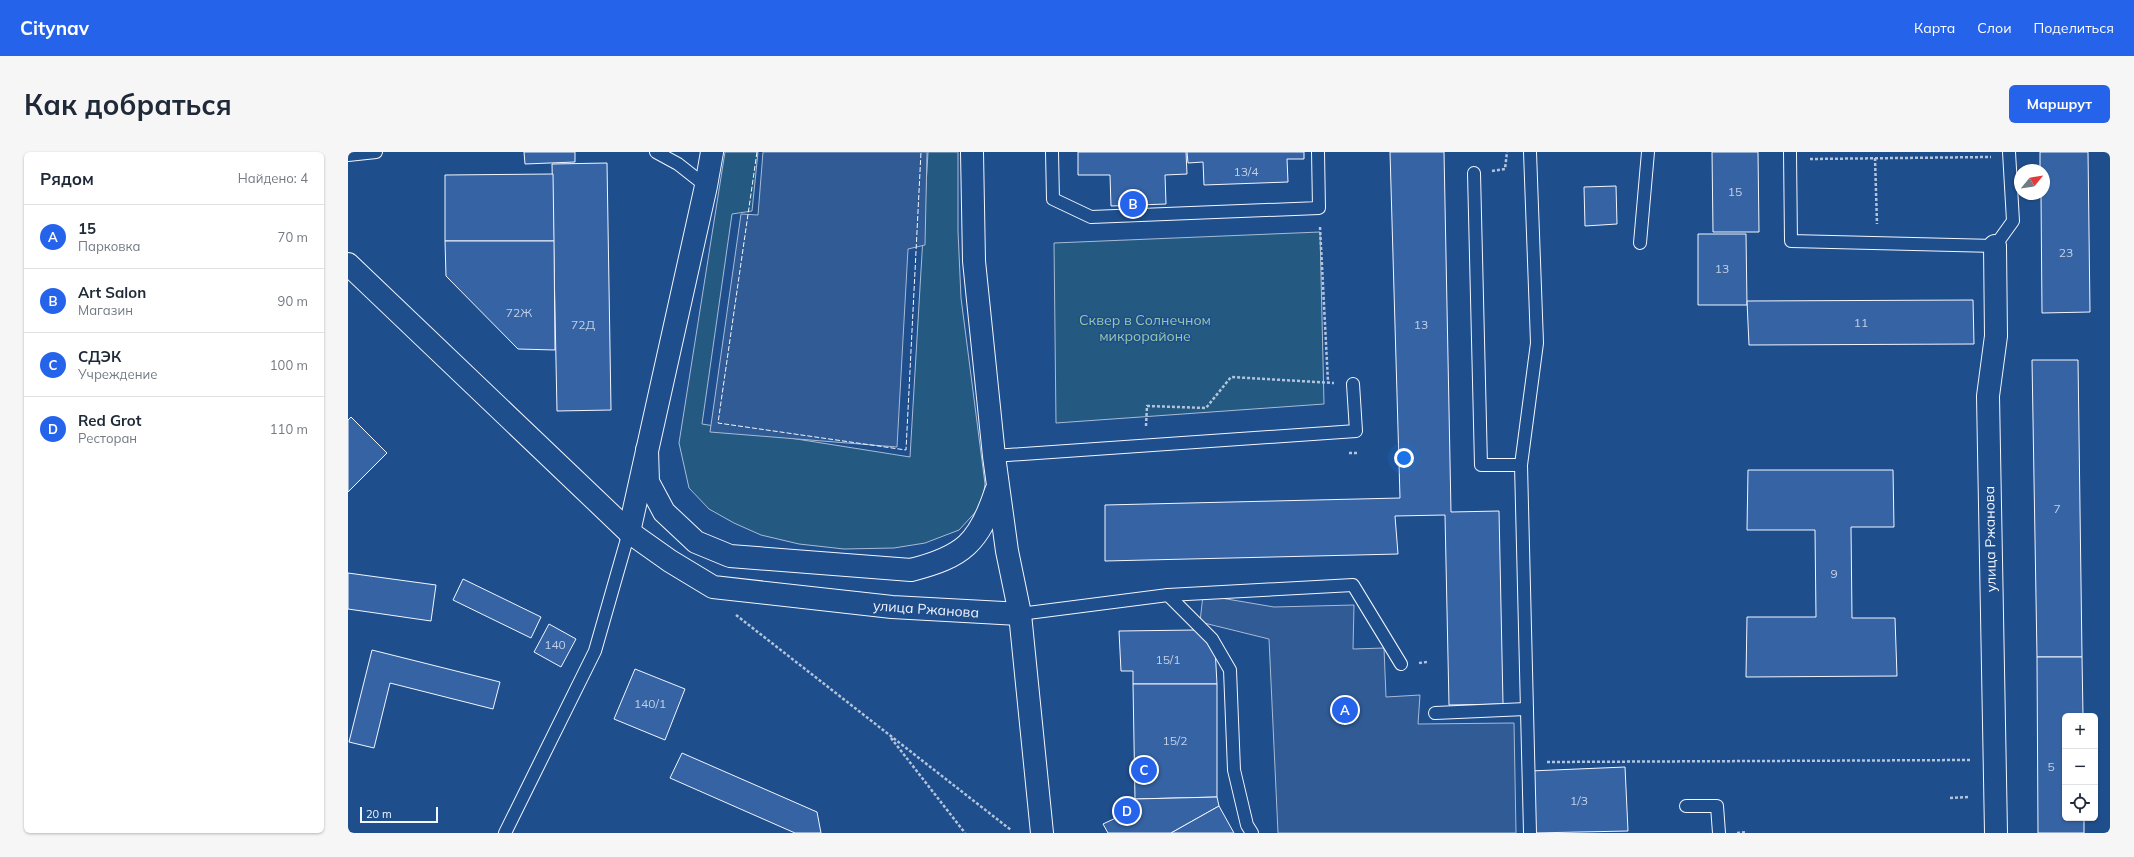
<!DOCTYPE html>
<html lang="ru">
<head>
<meta charset="utf-8">
<style>
	body { margin:0; font-family:Mulish,sans-serif; background:#f6f6f7; color:#1f2937 }
	.controls { position:absolute; right:12px; bottom:12px; display:grid; overflow:hidden; border-radius:6px; box-shadow:0 1px 3px #0004 }
	.controls button { width:36px; height:36px; display:grid; place-items:center; padding:0; border:0; border-bottom:1px solid #e0e1e3; background:#fff; color:#1f2937; font:20px sans-serif }
	.compass { position:absolute; left:1666px; top:12px; width:36px; height:36px; border-radius:50%; background:#fff; box-shadow:0 1px 3px #0004; rotate:60deg }
	.scale { position:absolute; left:12px; bottom:10px; width:78px; box-sizing:border-box; padding-left:4px; border:2px solid #f2f6ff; border-top:0; font-size:11px; line-height:14px; white-space:nowrap; color:#f2f6ff; -webkit-text-stroke:3px #1f4e8c; paint-order:stroke }
	.you { position:absolute; left:1056px; top:306px; width:14px; height:14px; margin:-10px; border:3px solid #fff; border-radius:50%; background:#1a73e8; box-shadow:0 0 0 6px #1a73e833 }
	.badge { display:grid; place-items:center; width:26px; height:26px; border-radius:50%; background:#2563eb; color:#fff; font-size:13px; font-weight:700 }
	.pin { position:absolute; translate:-50% -50%; border:2px solid #fff; box-shadow:0 1px 4px #0006 }
	.list { margin:0; padding:0; list-style:none }
	h2 { display:flex; justify-content:space-between; align-items:center; height:52px; margin:0; padding:0 16px; font-size:17px }
	h2 small { font-size:13px; font-weight:400; color:#747a83 }
	.list li { display:grid; grid-template-columns:26px 1fr auto; gap:12px; align-items:center; box-sizing:border-box; height:64px; padding:0 16px; border-top:1px solid #e0e1e3 }
	.list b { display:block; font-size:15px; white-space:nowrap }
	.list p { margin:0; font-size:13px; white-space:nowrap; color:#747a83 }
	.list em { font-size:13px; font-style:normal; color:#747a83 }
	.icon { flex:none; width:22px; height:22px; fill:none; stroke:currentColor; stroke-width:2; stroke-linecap:round; stroke-linejoin:round }
	.map { position:relative; flex:none; width:1762px; height:681px; overflow:hidden; border-radius:6px }
	header { display:flex; align-items:center; gap:24px; box-sizing:border-box; height:56px; padding:0 20px; background:#2563eb; color:#fff }
	header strong { font-size:19px }
	nav { display:flex; gap:22px; margin-inline-start:auto; font-size:14px }
	.intro { display:flex; align-items:center; justify-content:space-between; box-sizing:border-box; height:96px; padding:0 24px }
	h1 { margin:0; font-size:28px }
	.button { padding:10px 18px; border-radius:6px; background:#2563eb; color:#fff; font-size:14px; font-weight:700 }
	main { display:flex; gap:24px; padding:0 24px }
	aside { flex:1; background:#fff; border-radius:6px; box-shadow:0 1px 3px #0004 }
	.map>svg:first-child { display:block }
	.green { fill:#245a82; stroke:#a8bbd7 }
	.parking { fill:#305b95; stroke:#a8bbd7 }
	.building { fill:#3563a3; stroke:#f2f6ff }
	.lines { fill:none; stroke-linecap:round; stroke-linejoin:round }
	.service-casing { stroke:#f2f6ff; stroke-width:14 }
	.minor-casing { stroke:#f2f6ff; stroke-width:24 }
	.tertiary-casing { stroke:#f2f6ff; stroke-width:24 }
	.path { stroke:#b3c4dc; stroke-width:2.5; stroke-dasharray:3 2; stroke-linecap:butt }
	.service { stroke:#1f4e8c; stroke-width:12 }
	.minor { stroke:#1f4e8c; stroke-width:22 }
	.tertiary { stroke:#1f4e8c; stroke-width:22 }
	.fence { stroke:#f2f6ff; stroke-width:1; stroke-dasharray:5 2; stroke-linecap:butt }
	.labels { text-anchor:middle; stroke-width:3; stroke-linejoin:round; paint-order:stroke }
	.number-label { font-size:12px; fill:#c3d1e8 }
	.park-label { font-size:14px; fill:#97c8a6; stroke:#1f4e8c }
	.street-label { font-size:14px; fill:#f2f6ff; stroke:#1f4e8c }
</style>
</head>
<body>
<header>
<strong>Citynav</strong>
<nav><a>Карта</a><a>Слои</a><a>Поделиться</a></nav>
</header>
<div class="intro"><h1>Как добраться</h1><a class="button">Маршрут</a></div>
<main>
<aside>
<h2>Рядом<small>Найдено: 4</small></h2>
<ul class="list">
<li><span class="badge">A</span><div><b>15</b><p>Парковка</p></div><em>70 m</em></li>
<li><span class="badge">B</span><div><b>Art Salon</b><p>Магазин</p></div><em>90 m</em></li>
<li><span class="badge">C</span><div><b>СДЭК</b><p>Учреждение</p></div><em>100 m</em></li>
<li><span class="badge">D</span><div><b>Red Grot</b><p>Ресторан</p></div><em>110 m</em></li>
</ul>
</aside>
<div class="map">
<svg width="1762" height="681" viewBox="0 0 1762 681">
	<rect width="100%" height="100%" fill="#1f4e8c"/>
	<g class="green">
		<polygon points="377,0 410,0 404,59 384,62 354,272 562,305 580,0 610,0 610,79 613,146 637,332 634,353 611,378 577,391 546,396 496,397 451,392 413,383 386,371 361,357 341,336 331,291"/>
		<polygon points="972,80 976,252 708,271 706,91"/>
	</g>
	<g class="parking">
		<polygon points="415,0 579,0 577,93 560,97 549,295 362,280 393,62 410,63"/>
		<polygon points="855,443 926,455 1006,453 1005,497 1036,496 1038,545 1072,543 1070,572 1166,571 1168,681 930,681 921,487 852,470"/>
	</g>
	<g class="building">
		<polygon points="176,0 227,0 227,10 177,12"/>
		<polygon points="730,0 838,0 839,22 817,23 818,52 763,54 762,23 730,23"/>
		<polygon points="839,0 956,0 956,7 939,7 940,30 856,33 855,10 840,11"/>
		<polygon points="1042,0 1096,0 1103,360 1151,359 1155,552 1101,553 1097,363 1047,364 1050,402 757,409 757,353 1052,346"/>
		<polygon points="1364,0 1410,0 1411,80 1365,80"/>
		<polygon points="1692,0 1740,0 1742,160 1694,161 1693,42 1696,42 1696,18 1692,18"/>
		<polygon points="259,11 263,258 209,259 204,12"/>
		<polygon points="205,22 206,89 97,89 97,23"/>
		<polygon points="1268,34 1269,72 1237,74 1236,35"/>
		<polygon points="1350,82 1398,82 1399,153 1350,153"/>
		<polygon points="97,89 206,89 207,198 170,197 98,124"/>
		<polygon points="1625,148 1626,192 1401,193 1399,149"/>
		<polygon points="1684,208 1730,208 1734,505 1689,505"/>
		<polygon points="3,265 39,301 0,340 0,268"/>
		<polygon points="1400,318 1545,318 1546,375 1503,375 1504,466 1547,466 1549,524 1398,525 1399,465 1468,465 1467,378 1399,378"/>
		<polygon points="0,421 88,433 83,469 0,457"/>
		<polygon points="115,427 193,465 183,486 105,448"/>
		<polygon points="201,472 228,487 213,515 186,500"/>
		<polygon points="848,478 867,496 869,532 785,532 785,519 773,519 771,479"/>
		<polygon points="24,498 152,530 145,557 42,531 26,596 1,590"/>
		<polygon points="1689,505 1734,505 1735,564 1717,564 1717,666 1736,666 1736,681 1690,681"/>
		<polygon points="287,517 337,537 317,588 266,567"/>
		<polygon points="785,532 869,532 869,645 787,647"/>
		<polygon points="334,601 469,660 473,681 447,681 322,626"/>
		<polygon points="1277,615 1280,679 1185,681 1182,619"/>
		<polygon points="869,645 871,654 823,681 760,681 755,672 789,656 787,647"/>
		<polygon points="871,654 886,681 823,681"/>
	</g>
	<g class="lines">
		<defs>
			<g id="service">
				<polyline points="308,0 330,12 358,34"/>
				<polyline points="704,0 705,47 743,65 971,56 970,0"/>
				<polyline points="1182,0 1189,191 1173,313 1182,681"/>
				<polyline points="1442,0 1443,89 1647,94 1665,69 1661,0"/>
				<polyline points="0,3 28,0"/>
				<polyline points="1126,21 1133,313 1173,313"/>
				<polyline points="1292,91 1300,0"/>
				<polyline points="646,304 1008,279 1005,232"/>
				<polyline points="820,443 1005,433 1053,512"/>
				<polyline points="672,462 820,443 864,487 882,518 886,618 899,673 904,681"/>
				<polyline points="1087,561 1179,557"/>
				<polyline points="1338,654 1369,654 1371,681"/>
				<polyline points="157,681 247,499 281,380"/>
			</g>
			<polyline id="minor" points="1647,94 1648,184 1640,244 1648,681"/>
			<g id="tertiary">
				<polyline points="624,0 626,109 646,304 659,399 672,462 694,681"/>
				<polyline points="0,112 281,380 322,409 365,435 544,455 672,462"/>
				<path d="M299 298 300 330 316 360 348 390 382 404 563 418C615 405 631 391 648 339"/>
				<polyline points="281,380 358,34 364,0"/>
			</g>
		</defs>
		<use href="#service" class="service-casing"/>
		<use href="#minor" class="minor-casing"/>
		<use href="#tertiary" class="tertiary-casing"/>
		<g class="path">
			<polyline points="1527,6 1529,72"/>
			<polyline points="1462,7 1643,5"/>
			<polyline points="1144,19 1157,17 1159,0"/>
			<polyline points="972,75 980,230"/>
			<polyline points="798,274 799,254 858,256 883,225 986,231"/>
			<polyline points="1001,301 1009,301"/>
			<polyline points="388,463 663,678"/>
			<polyline points="1071,511 1079,510"/>
			<polyline points="543,586 617,681"/>
			<polyline points="1199,610 1622,608"/>
			<polyline points="1602,646 1622,645"/>
			<polyline points="1389,681 1399,680"/>
		</g>
		<use href="#service" class="service"/>
		<use href="#minor" class="minor"/>
		<use href="#tertiary" class="tertiary"/>
		<polyline class="fence" points="409,0 370,271 558,298 573,0"/>
	</g>
	<g class="labels">
		<g class="number-label">
			<text x="898" y="24">13/4</text>
			<text x="1387" y="44">15</text>
			<text x="1718" y="105">23</text>
			<text x="1374" y="121">13</text>
			<text x="171" y="165">72Ж</text>
			<text x="1513" y="175">11</text>
			<text x="235" y="177">72Д</text>
			<text x="1073" y="177">13</text>
			<text x="1709" y="361">7</text>
			<text x="1486" y="426">9</text>
			<text x="207" y="497">140</text>
			<text x="820" y="512">15/1</text>
			<text x="302" y="556">140/1</text>
			<text x="827" y="593">15/2</text>
			<text x="1703" y="619">5</text>
			<text x="1231" y="653">1/3</text>
		</g>
		<g class="park-label">
			<text x="797" y="173">Сквер в Солнечном<tspan x="797" dy="16">микрорайоне</tspan></text>
		</g>
		<g class="street-label">
			<text transform="translate(1642 387) rotate(-91)" y="5">улица Ржанова</text>
			<text transform="translate(578 457) rotate(4)" y="5">улица Ржанова</text>
		</g>
	</g>
</svg>
<div class="controls">
<button>+</button>
<button>−</button>
<button><svg class="icon" aria-label="locate" viewBox="0 0 24 24"><circle cx="12" cy="12" r="6"/><path d="M12 2v4M12 18v4M2 12h4M18 12h4"/></svg></button>
</div>
<svg class="compass" viewBox="-18 -18 36 36"><path d="M0-13l5 13h-10z" fill="#e53935"/><path d="M0 13l5-13h-10z" fill="#747a83"/></svg>
<div class="scale">20 m</div>
<div class="you"></div>
<div class="pin badge" style="left:997px;top:558px">A</div>
<div class="pin badge" style="left:785px;top:52px">B</div>
<div class="pin badge" style="left:796px;top:618px">C</div>
<div class="pin badge" style="left:779px;top:659px">D</div>
</div>
</main>
</body>
</html>
